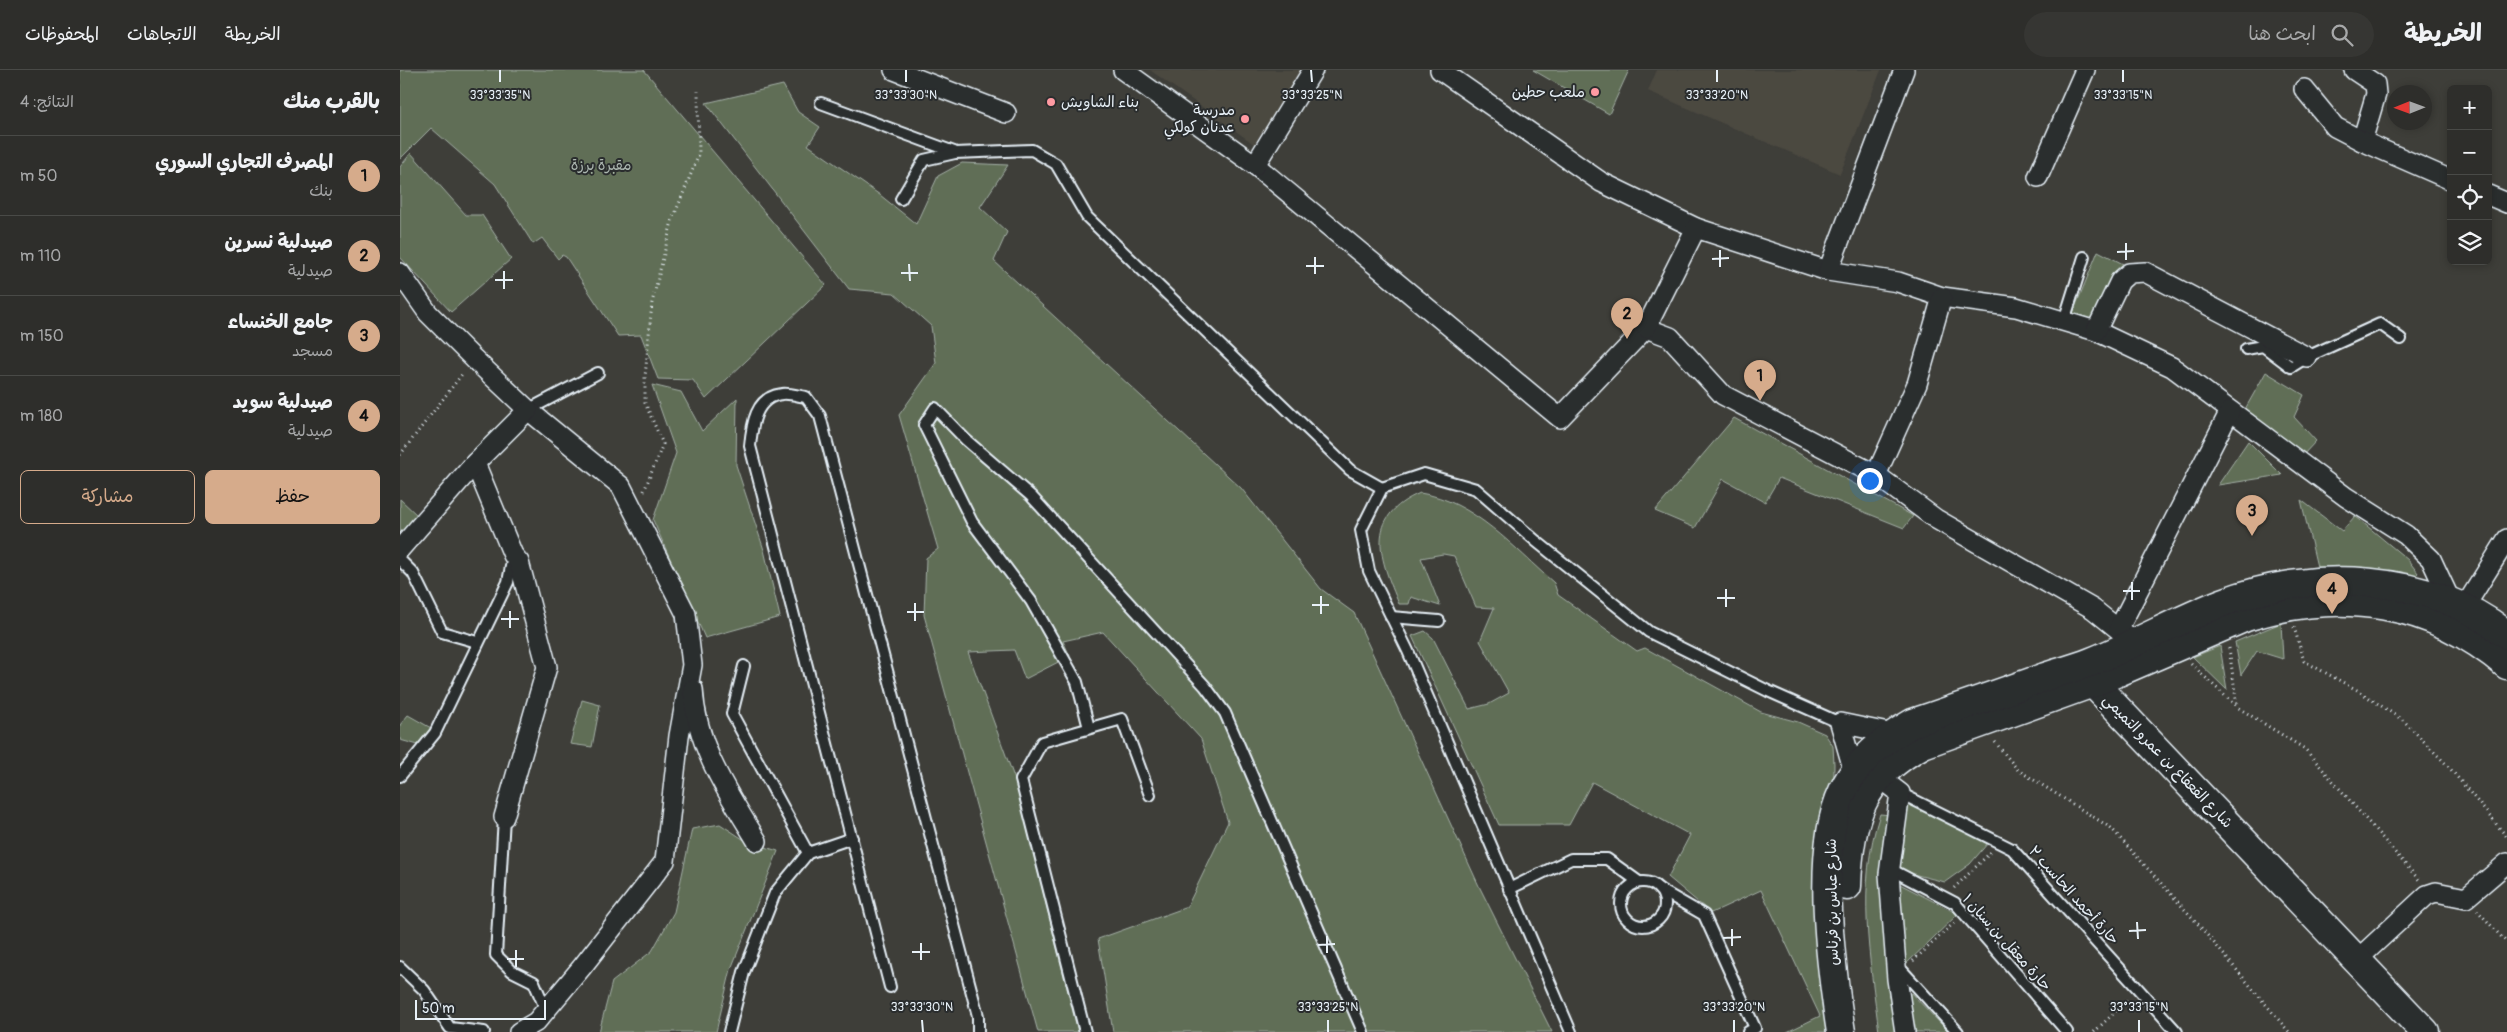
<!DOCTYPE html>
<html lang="ar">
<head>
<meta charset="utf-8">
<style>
	body { margin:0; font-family:Pangolin,"Playpen Sans Arabic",sans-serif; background:#363633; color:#f1f3f6; direction:rtl }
	.controls { position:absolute; right:15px; top:15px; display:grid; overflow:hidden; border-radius:8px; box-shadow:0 2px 8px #0003 }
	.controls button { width:45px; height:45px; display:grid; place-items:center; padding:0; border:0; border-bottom:1px solid #494a47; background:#2e2e2b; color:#f1f3f6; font:25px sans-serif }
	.compass { position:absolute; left:1987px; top:15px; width:45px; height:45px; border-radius:50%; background:#2e2e2b; box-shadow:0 2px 8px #0003; rotate:269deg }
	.scale { position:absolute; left:15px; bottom:12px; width:131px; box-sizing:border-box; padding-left:5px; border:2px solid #e8f1f8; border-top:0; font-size:14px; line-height:18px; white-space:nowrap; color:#e8f1f8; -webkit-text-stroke:4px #2a2d2e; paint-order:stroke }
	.you { position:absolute; left:1469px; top:410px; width:18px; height:18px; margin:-12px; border:4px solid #fff; border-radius:50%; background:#1a73e8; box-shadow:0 0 0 8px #1a73e833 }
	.badge { display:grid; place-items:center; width:32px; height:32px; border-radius:50%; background:#d6ab8b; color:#111; font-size:16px; font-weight:700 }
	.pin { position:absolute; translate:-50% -41px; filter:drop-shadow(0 1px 2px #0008) }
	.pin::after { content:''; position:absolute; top:26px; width:18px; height:15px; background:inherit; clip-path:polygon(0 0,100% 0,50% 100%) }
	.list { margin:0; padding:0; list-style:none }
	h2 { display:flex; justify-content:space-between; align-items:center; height:65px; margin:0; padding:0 20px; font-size:21px }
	h2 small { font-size:16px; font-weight:400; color:#a7a8a9 }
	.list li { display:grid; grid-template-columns:32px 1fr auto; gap:15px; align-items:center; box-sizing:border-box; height:80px; padding:0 20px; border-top:1px solid #494a47 }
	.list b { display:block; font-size:19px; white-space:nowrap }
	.list p { margin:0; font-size:16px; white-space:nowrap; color:#a7a8a9 }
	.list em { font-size:16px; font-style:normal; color:#a7a8a9 }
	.actions { display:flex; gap:10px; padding:15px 20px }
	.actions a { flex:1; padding:11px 0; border:1px solid #d6ab8b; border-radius:8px; text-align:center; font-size:18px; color:#d6ab8b }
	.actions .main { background:#d6ab8b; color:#111 }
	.icon { flex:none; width:28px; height:28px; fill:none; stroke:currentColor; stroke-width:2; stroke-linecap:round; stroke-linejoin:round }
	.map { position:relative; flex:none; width:2107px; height:962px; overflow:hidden; direction:ltr }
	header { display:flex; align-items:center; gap:30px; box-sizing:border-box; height:70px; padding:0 25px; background:#2e2e2b; border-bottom:1px solid #494a47 }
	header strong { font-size:24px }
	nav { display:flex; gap:28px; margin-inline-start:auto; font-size:18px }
	.search { width:350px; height:45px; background:#363633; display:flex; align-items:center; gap:12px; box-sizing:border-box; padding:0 18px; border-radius:28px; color:#a7a8a9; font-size:19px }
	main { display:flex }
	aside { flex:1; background:#2e2e2b }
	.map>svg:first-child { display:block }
	.built { fill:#4c4941 }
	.green { fill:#616e56; stroke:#a4b0a7 }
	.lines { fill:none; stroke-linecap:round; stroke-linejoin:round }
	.lane-casing { stroke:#e8f1f8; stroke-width:14 }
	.street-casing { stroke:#e8f1f8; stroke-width:22 }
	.secondary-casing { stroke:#e8f1f8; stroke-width:31 }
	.path { stroke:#e8f1f8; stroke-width:3; stroke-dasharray:1 4; stroke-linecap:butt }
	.lane { stroke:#2a2d2e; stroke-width:10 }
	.street { stroke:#2a2d2e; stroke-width:19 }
	.secondary { stroke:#2a2d2e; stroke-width:28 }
	.ticks { fill:none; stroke:#e8f1f8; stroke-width:2 }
	.poi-dot { fill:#ff9aa2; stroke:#2a2d2e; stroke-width:2 }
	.labels { text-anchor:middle; stroke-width:4; stroke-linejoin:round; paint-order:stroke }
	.poi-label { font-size:15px; fill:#e8f1f8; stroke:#2a2d2e; text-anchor:end }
	.park-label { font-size:15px; fill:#abb6af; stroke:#2a2d2e }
	.street-label { font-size:15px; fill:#e8f1f8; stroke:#2a2d2e }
	.ticks-label { font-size:12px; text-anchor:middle; fill:#e8f1f8; stroke:#2a2d2e; stroke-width:4; stroke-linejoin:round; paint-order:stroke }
</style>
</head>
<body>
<header>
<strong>الخريطة</strong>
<div class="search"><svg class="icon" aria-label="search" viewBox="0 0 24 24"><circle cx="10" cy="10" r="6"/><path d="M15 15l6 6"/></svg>ابحث هنا</div>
<nav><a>الخريطة</a><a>الاتجاهات</a><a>المحفوظات</a></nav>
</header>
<main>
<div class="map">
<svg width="2107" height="962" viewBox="0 0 2107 962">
	<rect width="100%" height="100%" fill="#3e3e39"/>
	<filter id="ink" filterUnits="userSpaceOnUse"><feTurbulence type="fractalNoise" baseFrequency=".02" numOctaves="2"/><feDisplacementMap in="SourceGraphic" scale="10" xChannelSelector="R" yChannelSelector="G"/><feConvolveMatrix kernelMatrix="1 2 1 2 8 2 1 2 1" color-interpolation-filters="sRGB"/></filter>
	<g filter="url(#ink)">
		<g class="built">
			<polygon points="750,0 907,0 854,74"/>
			<polygon points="1257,0 1481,0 1440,104 1248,21"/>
		</g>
		<g class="green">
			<polygon points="0,0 244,0 426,215 306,329 293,310 258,309 241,265 218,266 166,187 162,185 158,189 142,168 133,174 95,114 31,58 0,89"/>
			<polygon points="1133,0 1229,0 1209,44"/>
			<polygon points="383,15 398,42 420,57 408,75 480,125 516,154 538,106 562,93 608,95 580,137 607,162 594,191 841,418 921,519 954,543 1079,816 1152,962 713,962 698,869 787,837 828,752 801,669 703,562 663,571 670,586 625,609 614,580 568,582 615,710 678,962 638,962 524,545 526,488 538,479 499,345 536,293 531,256 494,223 449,219 306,33"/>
			<polygon points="11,83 66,145 82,145 111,189 51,242 0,187 0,97"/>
			<polygon points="1698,181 1727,196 1701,258 1672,245"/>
			<polygon points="1866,302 1904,325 1894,347 1916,371 1902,386 1844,341"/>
			<polygon points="252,315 281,322 302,361 337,328 336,395 364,480 380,547 305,568 253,450 276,383"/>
			<polygon points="1334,348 1513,446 1504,458 1379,408 1365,432 1323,409 1295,458 1255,441"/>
			<polygon points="1848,371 1882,405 1818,415"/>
			<path d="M1020 423C1074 431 1114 478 1154 513L1158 525 1237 581 1245 578 1361 642 1398 652 1425 664 1433 676 1434 694 1430 962H1387L1420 946 1361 820 1311 843 1268 807 1290 765 1192 712 1169 755H1099L1012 566 1025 561 1033 568 1069 639 1089 634 1109 623 1080 571 1094 538 1076 537 1054 486 1043 484 1021 488 1040 536 1011 527 1009 534H999C980 489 963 447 1020 423Z"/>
			<polygon points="0,429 18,446 0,465"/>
			<polygon points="1901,430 1942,461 1955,446 2008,490 2018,503 2012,509 1918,501"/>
			<polygon points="1881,553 1883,589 1857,581 1841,605 1835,572"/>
			<polygon points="1820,576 1827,620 1793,587"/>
			<polygon points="182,630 200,635 192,677 170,674"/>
			<polygon points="8,645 31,658 22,676 0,670 0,655"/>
			<polygon points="1507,732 1588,773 1570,794 1545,812 1501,801 1494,786"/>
			<path d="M1480 744 1491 745 1499 962H1479C1470 889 1456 815 1480 744Z"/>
			<polygon points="320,754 346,771 378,781 331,899 316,962 199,962 212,912 252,881 274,842 292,759"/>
			<polygon points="1492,810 1558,844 1506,894"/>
			<polygon points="1505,917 1549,962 1513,962"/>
		</g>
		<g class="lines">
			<defs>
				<g id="lane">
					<polyline points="421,33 554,82"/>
					<polyline points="501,129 524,90 555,83 632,80 656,94 687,147 950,400 982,418"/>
					<polyline points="1664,251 1684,187"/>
					<polyline points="1846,279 1863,276 1891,297 1907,287 1980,254 2001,269"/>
					<polyline points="128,340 198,303"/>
					<polyline points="0,490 13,503 42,562 77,572"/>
					<polyline points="991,547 1039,551"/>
					<polyline points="344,596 332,644 408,783"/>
					<polyline points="689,658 677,612 631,531 572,452 524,355 535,338 566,370 631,426 805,616 825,643 963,962"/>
					<polyline points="0,706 35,663 108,512 113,486"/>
					<polyline points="1500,723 1612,779 1777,962"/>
					<polyline points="104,747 96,885 112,901 134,912 146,940"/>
					<polyline points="1490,799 1555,833 1667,962"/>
					<circle cx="1243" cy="834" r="22"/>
					<polyline points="1109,819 1171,789 1207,789 1239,812"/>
					<polyline points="1259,819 1304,845 1355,958 1348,962"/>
					<polyline points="1498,896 1558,962"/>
					<polyline points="0,897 24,920 50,958 84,962"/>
					<path d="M490 917 350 376C352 355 355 327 382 324 389 323 399 326 406 327L420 346 578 946V962"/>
					<polyline points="329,962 344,902 375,823 408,783 452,768"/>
					<polyline points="685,962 621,710 642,672 722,649 750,725"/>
					<polyline points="1171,962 1008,581 969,501 961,460 982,418 1024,404 1076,419 1136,471 1249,562 1368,621 1440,653"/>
				</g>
				<g id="street">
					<polyline points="494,0 606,43"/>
					<polyline points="723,0 855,95 1160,348 1246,258 1270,267 1323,325 1476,405 1536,449 1693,539 1734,572"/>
					<polyline points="1040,0 1201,112 1296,158 1428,201 1498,212 1542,227 1616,237 1696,261 1772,297 1946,427 2006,465 2031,489 2051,532"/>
					<polyline points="1954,0 1975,14 1976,24 1962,71"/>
					<polyline points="1904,19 1935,57 1962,71 2051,110"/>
					<polyline points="855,95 913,0"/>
					<polyline points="1638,107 1685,0"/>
					<polyline points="2088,125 2107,133"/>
					<polyline points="1428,201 1504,0"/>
					<polyline points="0,203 28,243 74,289 128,340 221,416 286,544 292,595 279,666 265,791 182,897 136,952 119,962"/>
					<polyline points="1246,258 1296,158"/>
					<polyline points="1696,261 1720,211 1729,203 1745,202 1907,287"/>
					<polyline points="75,393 113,485 119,492 147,597 104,747"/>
					<polyline points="1476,405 1517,314 1542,227"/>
					<polyline points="0,479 75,393 128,340"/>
					<polyline points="2064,538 2107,469"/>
					<polyline points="1719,558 1830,341"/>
					<path d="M293 619C296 677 328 723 357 771"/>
					<polyline points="1479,707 1500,723 1489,804 1497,909 1505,962"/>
					<polyline points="1460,709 1454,702 1440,653 1493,664 1501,670"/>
					<polyline points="1958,889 2027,825 2036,822 2066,828 2107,793"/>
				</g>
				<g id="secondary">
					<polyline points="1693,613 2025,962"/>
					<path d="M1447 816C1449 750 1461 707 1523 674L1693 613 1846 547C1941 517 2031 530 2107 595"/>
					<path d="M1441 962C1431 898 1415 779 1443 721 1458 690 1483 670 1513 653 1557 638 1601 623 1645 607 1660 602 1676 598 1691 592 1736 574 1778 550 1822 533 1911 498 2031 503 2107 565"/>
				</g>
			</defs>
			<use href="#lane" class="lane-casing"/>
			<use href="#street" class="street-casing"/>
			<use href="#secondary" class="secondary-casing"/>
			<g class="path">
				<polyline points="0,385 63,303"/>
				<polyline points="244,421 263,374 245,333 245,307 252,233 272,151 299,84 298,21"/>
				<polyline points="1894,557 1904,591 1957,620 2004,651 2048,696 2107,767"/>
				<polyline points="1829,578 1837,636"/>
				<polyline points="1791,594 1837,637 1905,679 2019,810"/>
				<polyline points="1595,672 1618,700 1711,758 1798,854 1889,962"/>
				<polyline points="1554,818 1591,782"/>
				<polyline points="2077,840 2107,873"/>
				<polyline points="1513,891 1554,853"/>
				<polyline points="1694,962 1730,928"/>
			</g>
			<use href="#lane" class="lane"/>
			<use href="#street" class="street"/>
			<use href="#secondary" class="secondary"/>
		</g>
	</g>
	<path class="ticks" d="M100 0V12M506 0V12M911 0 912 12M1317 0V12M1723 0V12M1726 173V190M1320 180V197M1717 182 1734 181M915 187V204M1312 189 1329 188M509 194 510 211M906 196H924M104 201V219M501 203H518M95 210H113M1732 512V530M1326 519V537M1723 521H1740M921 526V544M1317 528H1335M515 533V551M912 535H929M110 541V558M507 542H524M101 549H119M1737 852 1738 869M1332 859V876M1729 861 1746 860M927 866V883M1323 868 1341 867M521 873V890M918 875 935 874M116 880V897M512 882H530M107 889H124M522 950 523 962M928 950V962M1334 950V962M1739 950V962"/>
	<g class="poi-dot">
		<circle cx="1195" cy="22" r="5"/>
		<circle cx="651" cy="32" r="5"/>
		<circle cx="845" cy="49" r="5"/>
	</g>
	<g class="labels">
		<g class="poi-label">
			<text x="1185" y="27">ملعب حطين</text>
			<text x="661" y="37" text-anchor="start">بناء الشاويش</text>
			<text x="835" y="45">مدرسة<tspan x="835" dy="17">عدنان كولكي</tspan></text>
		</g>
		<g class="park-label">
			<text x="201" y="100">مقبرة برزة</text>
		</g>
		<g class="street-label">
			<text transform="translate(1768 691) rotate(46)" y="5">شارع القعقاع بن عمرو التميمي</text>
			<text transform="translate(1674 825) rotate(48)" y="5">حارة أحمد الحاسب ٣</text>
			<text transform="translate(1432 832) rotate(-91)" y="5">شارع عباس بن فرناس</text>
			<text transform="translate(1607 872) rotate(48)" y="5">حارة معقل بن سنان ١</text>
		</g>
	</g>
	<g class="ticks-label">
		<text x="100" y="29">33°33'35"N</text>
		<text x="506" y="29">33°33'30"N</text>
		<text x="912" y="29">33°33'25"N</text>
		<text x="1317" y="29">33°33'20"N</text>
		<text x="1723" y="29">33°33'15"N</text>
		<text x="522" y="941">33°33'30"N</text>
		<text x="928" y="941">33°33'25"N</text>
		<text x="1334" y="941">33°33'20"N</text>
		<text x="1739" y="941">33°33'15"N</text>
	</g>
</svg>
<div class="controls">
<button>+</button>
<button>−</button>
<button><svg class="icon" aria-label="locate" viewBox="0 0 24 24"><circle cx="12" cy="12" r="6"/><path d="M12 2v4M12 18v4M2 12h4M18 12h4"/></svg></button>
<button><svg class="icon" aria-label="layers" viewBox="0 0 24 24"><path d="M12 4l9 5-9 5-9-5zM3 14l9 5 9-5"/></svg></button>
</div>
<svg class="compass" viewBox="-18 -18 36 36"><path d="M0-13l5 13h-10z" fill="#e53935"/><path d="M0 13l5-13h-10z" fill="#a7a8a9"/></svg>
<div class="scale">50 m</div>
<div class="you"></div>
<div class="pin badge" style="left:1360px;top:331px">1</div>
<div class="pin badge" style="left:1227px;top:269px">2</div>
<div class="pin badge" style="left:1852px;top:466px">3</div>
<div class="pin badge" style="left:1932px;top:544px">4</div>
</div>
<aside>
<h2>بالقرب منك<small>النتائج: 4</small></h2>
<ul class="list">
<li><span class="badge">1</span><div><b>المصرف التجاري السوري</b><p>بنك</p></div><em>50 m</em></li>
<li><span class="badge">2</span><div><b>صيدلية نسرين</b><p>صيدلية</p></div><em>110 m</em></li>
<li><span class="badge">3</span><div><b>جامع الخنساء</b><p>مسجد</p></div><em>150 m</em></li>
<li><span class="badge">4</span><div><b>صيدلية سويد</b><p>صيدلية</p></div><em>180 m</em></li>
</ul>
<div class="actions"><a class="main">حفظ</a><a>مشاركة</a></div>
</aside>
</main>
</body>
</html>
